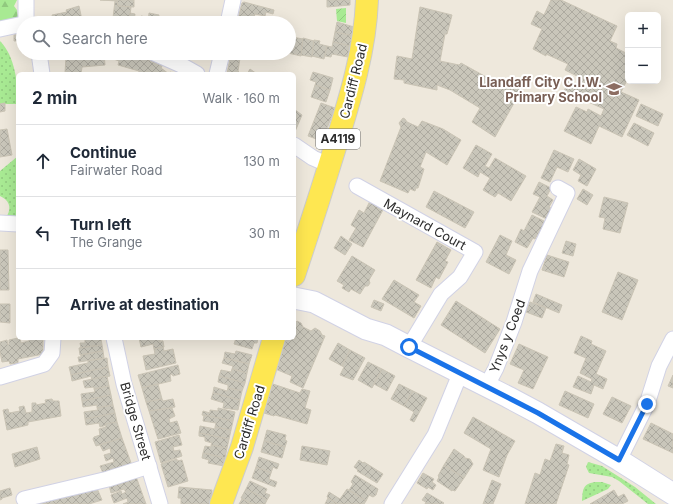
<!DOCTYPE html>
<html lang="en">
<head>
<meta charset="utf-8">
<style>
	body { margin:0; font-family:Inter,sans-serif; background:#f2f2f3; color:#1f2937 }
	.controls { position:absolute; right:12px; top:12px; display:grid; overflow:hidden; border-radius:6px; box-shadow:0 4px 16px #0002 }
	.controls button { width:36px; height:36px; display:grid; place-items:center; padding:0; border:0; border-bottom:1px solid #e0e1e3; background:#fff; color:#1f2937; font:20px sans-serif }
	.stop { position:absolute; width:12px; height:12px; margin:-9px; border:3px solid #1a73e8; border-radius:50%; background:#fff }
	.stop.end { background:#1a73e8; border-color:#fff; box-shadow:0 1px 4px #0008 }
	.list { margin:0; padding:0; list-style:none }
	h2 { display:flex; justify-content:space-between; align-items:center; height:52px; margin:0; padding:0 16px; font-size:17px }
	h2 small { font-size:13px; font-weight:400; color:#747a83 }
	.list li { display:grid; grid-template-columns:26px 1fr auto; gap:12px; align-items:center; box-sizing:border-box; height:72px; padding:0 16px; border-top:1px solid #e0e1e3 }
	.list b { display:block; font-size:15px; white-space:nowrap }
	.list p { margin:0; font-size:13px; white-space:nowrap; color:#747a83 }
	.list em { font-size:13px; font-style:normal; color:#747a83 }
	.icon { flex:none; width:22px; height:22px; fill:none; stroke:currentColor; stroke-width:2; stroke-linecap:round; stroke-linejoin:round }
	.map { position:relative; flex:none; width:673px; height:504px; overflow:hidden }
	.search { position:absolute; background:#fff; box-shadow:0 4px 16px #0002; left:16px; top:16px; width:280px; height:44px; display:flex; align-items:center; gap:10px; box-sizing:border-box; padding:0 14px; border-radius:22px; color:#747a83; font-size:15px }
	.panel { position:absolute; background:#fff; box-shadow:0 4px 16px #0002; left:16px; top:72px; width:280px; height:268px; border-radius:6px }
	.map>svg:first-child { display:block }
	.grass { fill:url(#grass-dots) }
	.forest { fill:url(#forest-firs) }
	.garden { fill:url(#garden-furrows) }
	.building { fill:url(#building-cross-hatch); stroke:#cac4b5 }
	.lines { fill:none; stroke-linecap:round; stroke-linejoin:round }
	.street-casing { stroke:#d1d2e5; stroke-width:17 }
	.secondary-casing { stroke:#d1d2e5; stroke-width:23 }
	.primary-casing { stroke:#ccc; stroke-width:24 }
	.street { stroke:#fff; stroke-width:15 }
	.secondary { stroke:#fff; stroke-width:21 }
	.primary { stroke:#fee751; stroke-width:22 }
	.route { stroke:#1a73e8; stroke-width:5 }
	.labels { text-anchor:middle; stroke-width:4; stroke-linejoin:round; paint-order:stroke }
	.shield { fill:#fff; stroke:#6b6b6b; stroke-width:1 }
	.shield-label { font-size:12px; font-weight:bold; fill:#2b2b2b }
	.street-label { font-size:13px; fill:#2b2b2b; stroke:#fff }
	.education-label { font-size:13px; font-weight:bold; fill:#785e54; stroke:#fff; text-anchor:end }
</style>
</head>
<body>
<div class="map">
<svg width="673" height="504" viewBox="0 0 673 504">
	<defs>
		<pattern id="grass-dots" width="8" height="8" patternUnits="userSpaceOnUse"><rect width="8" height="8" fill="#a8ea93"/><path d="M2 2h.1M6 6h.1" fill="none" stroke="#91c97f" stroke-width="1.8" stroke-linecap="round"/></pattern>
		<pattern id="forest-firs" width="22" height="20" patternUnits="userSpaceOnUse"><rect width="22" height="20" fill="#a8ea93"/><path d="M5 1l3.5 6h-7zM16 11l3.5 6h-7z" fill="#91c97f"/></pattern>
		<pattern id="garden-furrows" width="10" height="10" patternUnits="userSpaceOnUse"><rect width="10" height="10" fill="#a8ea93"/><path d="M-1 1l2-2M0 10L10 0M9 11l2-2" fill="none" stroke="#91c97f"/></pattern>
		<pattern id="building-cross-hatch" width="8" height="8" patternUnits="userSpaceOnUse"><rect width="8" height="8" fill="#c9c6ba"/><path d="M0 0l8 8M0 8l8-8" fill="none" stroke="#adaaa0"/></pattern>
	</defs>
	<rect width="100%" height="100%" fill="#eee8dc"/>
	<g class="grass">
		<path d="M0 41C15 56 18 84 18 104H0Z"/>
		<path d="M18 156V220L9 218 7 216C12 207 9 200 0 196V171Z"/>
		<polygon points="588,462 602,466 635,487 656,504 648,504 619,481 612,477 589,473 586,467"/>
		<path d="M595 482H602L611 485 608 489 582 501C583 490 582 484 595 482Z"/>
	</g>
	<path class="forest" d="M0 0H17L14 6 17 10 18 17C15 26 10 36 0 35Z"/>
	<polygon class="garden" points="346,8 346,23 337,21 336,9"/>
	<g class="building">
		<polygon points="100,0 134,0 134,7 118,6 117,1"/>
		<polygon points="327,0 350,0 350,5 327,7"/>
		<polygon points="551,0 561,0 617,26 610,41 617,44 616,48 628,54 628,78 621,92 639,100 622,137 599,126 591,144 564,131 576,107 587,112 588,109 601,116 604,109 564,91 569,81 579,86 583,79 565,70 568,64 546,54 546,56 533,49 542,29 531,24 537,11 544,15"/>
		<polygon points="115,1 117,1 118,6 131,7 129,23 121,22 121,19 113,18"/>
		<polygon points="244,2 274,10 273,14 266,12 265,16 255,14 254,17 260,19 259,23 237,23 242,3"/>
		<polygon points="79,6 82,20 85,20 86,22 89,22 89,23 54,23 52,15 67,12 66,10"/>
		<polygon points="420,7 452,15 447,34 445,34 440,61 459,65 461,63 506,88 511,81 523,87 495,137 472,122 480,108 450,90 437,85 437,90 404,83 404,80 394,79 397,56 412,59"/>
		<polygon points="130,13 135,14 134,21 140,22 141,16 146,17 145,23 129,23"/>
		<polygon points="149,13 159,15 157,23 148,23"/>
		<polygon points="164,17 180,23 162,23"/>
		<polygon points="337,22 354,27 353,36 335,32"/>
		<polygon points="335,32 353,36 350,46 333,42"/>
		<polygon points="20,34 21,41 14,41 14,35"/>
		<polygon points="292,37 303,39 301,56 288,53"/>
		<polygon points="303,38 314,41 312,57 301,55"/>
		<polygon points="314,40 320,41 319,44 327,46 324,59 312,56"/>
		<polygon points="333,42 350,46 348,57 332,54 331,57 325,56 327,46 332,47"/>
		<polygon points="63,53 104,53 105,65 82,67 81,74 68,74 68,72 65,73 66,57 64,57"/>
		<polygon points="112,53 132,53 141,55 140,56 162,66 161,68 169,74 170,72 174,74 143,74 139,72 139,71 118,65 119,61 111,58"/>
		<polygon points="177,53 191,53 189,60"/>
		<polygon points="231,53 246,53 245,58 240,58 238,71 241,74 227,74"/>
		<polygon points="250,69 257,74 247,74"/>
		<polygon points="313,72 333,78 330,90 315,85 316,82 310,80"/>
		<polygon points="315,85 330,90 326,102 311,97"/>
		<polygon points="5,103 5,111 0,112 0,104"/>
		<polygon points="321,103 335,108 322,141 308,136"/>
		<polygon points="641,104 663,114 658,126 636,116"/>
		<polygon points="294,109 302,115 294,134"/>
		<polygon points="403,118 405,119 407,122 418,127 422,121 443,129 461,140 447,165 426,152 420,167 424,169 418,188 416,188 415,191 410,189 408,193 380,181 401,127 399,123"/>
		<polygon points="634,123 654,133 648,146 627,135"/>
		<polygon points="7,129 12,155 0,157 0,130"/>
		<polygon points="476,145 492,154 485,166 489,168 495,158 526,176 511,201 498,193 495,197 483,190 490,178 480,172 478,177 463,168"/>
		<polygon points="554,150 574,159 568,172 557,167 550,182 541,178"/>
		<polygon points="579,159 596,169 587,186 578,181 581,175 573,170"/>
		<polygon points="539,182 551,188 547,196 553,200 549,207 556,211 551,221 532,212 540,197 533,194"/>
		<polygon points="583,189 593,195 587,205 577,199"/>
		<polygon points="434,191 474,212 465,228 426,207"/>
		<polygon points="604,197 628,203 620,233 603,229 605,218 599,217"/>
		<polygon points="370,201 384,208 363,247 349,240 356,228 351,225 359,210 364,213"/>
		<polygon points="532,215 550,224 546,231 541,229 535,239 533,238 527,248 515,242 521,229 524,231"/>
		<polygon points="500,235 512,241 506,255 516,260 509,274 486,262"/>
		<polygon points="341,236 352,244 345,255 334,248"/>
		<polygon points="566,241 576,244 573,256 562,253"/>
		<polygon points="437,242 451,250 445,261 448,262 439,279 436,277 431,288 416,280"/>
		<polygon points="0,250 8,250 9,290 0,290"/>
		<polygon points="547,255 569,262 564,277 542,270"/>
		<polygon points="352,256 375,270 369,280 370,283 368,286 365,286 360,294 351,289 349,292 342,288 344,285 337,281"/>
		<polygon points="618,272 638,280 622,320 602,312"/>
		<polygon points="394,280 419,295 414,302 421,306 414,318 382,299"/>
		<polygon points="536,294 562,305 559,313 533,302"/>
		<polygon points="374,300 384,304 381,311 371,307"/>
		<polygon points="456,301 500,329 485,353 441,325"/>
		<polygon points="530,302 546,308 542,318 526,312"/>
		<polygon points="0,304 10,304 10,323 0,322"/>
		<polygon points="297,321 301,323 303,327 311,331 315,328 320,331 322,335 325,336 303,388 290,382 292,376 273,368 285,338 294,338 294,324"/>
		<polygon points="581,336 592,341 591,344 606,351 596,374 607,379 603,389 594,385 591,394 573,387 578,376 591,382 592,379 580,373 586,358 574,353"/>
		<polygon points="18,338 20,338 21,343 29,341 30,338 43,338 43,354 18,359 18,363 10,364 9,361 2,362 0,352 0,342 7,340 8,345 9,344 9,340"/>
		<polygon points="101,338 102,345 81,348 80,343 85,343 85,339"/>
		<polygon points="139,338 163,338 163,340 160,340 160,342 163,341 164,347 154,349 153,344 141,347"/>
		<polygon points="236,338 258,338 257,343 254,343 252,349 234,344"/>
		<polygon points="338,343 350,350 342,366 329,359"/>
		<polygon points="519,344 548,357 533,389 518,383 524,370 510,364"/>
		<polygon points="102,345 103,351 80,355 79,348"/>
		<polygon points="163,347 164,351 173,349 176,363 146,370 143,356 155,354 154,349"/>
		<polygon points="350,350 365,358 353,380 340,375 344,367 342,366"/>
		<polygon points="103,351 104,358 79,362 78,357 81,357 81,355"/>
		<polygon points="236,351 252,355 249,364 224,358 225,352 235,354"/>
		<polygon points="107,358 108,367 71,375 69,367 88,363 88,361"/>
		<polygon points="224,358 249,364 247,373 232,369 233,366 222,363"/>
		<polygon points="368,362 382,369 372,388 358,380"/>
		<polygon points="178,365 180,374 173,376 172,374 170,375 171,381 142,388 138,375"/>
		<polygon points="108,367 110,376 92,380 91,376 72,381 71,375"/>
		<polygon points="232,369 247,373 245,383 219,376 221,370 231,372"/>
		<polygon points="382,369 395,376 387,391 374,384"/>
		<polygon points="673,375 673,388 668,386"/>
		<polygon points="107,376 109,386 94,389 94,387 85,388 83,381"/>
		<polygon points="219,376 245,383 242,391 228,388 228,385 218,382"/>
		<polygon points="158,384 162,399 146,402 142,388"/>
		<polygon points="273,384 300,393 302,389 310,391 305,408 311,410 307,424 275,415 274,416 264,413"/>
		<polygon points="399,384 413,391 404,406 391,399"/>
		<polygon points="109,386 111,395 82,401 81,394 95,392 94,389"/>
		<polygon points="214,387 227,391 228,388 242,391 240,400 213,393"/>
		<polygon points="413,391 427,398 414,422 410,420 414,412 404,406"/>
		<polygon points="565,391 594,404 588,418 559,405"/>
		<polygon points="213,393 240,400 238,410 223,408 224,403 211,399"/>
		<polygon points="111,395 113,405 97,408 97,405 83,407 82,401"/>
		<polygon points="612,397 631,406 622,423 603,414"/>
		<polygon points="52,399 53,401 59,401 61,416 28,422 28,425 7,430 3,410 8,409 9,413 20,411 19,407 24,406 26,413 32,412 32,403 36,403 36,405 46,403 45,400"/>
		<polygon points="162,399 163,401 173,399 175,407 149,411 146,402"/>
		<polygon points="113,405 115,413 85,419 84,412 98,410 97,408"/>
		<polygon points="172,408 175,416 169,419 170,423 177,421 181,433 158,439 149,411"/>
		<polygon points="218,408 235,412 233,421 202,415 203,411 210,413 210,410 218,411"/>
		<polygon points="115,413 117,422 100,427 99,423 86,425 85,419"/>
		<polygon points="204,415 233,421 231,430 215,427 216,423 203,421"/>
		<polygon points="473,417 515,441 507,455 499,477 483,470 491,449 464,433"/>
		<polygon points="117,422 122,438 96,446 93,439 94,437 100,435 99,429 106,427 105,424"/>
		<polygon points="651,423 673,434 673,453 643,439"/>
		<polygon points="200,426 215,429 215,427 231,430 229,439 199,433"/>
		<polygon points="267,430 286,435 285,440 287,441 285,447 264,441"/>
		<polygon points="199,433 229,439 227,448 211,445 212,443 205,441 205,437 199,436"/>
		<polygon points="179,435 182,445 173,447 174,451 180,450 182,456 161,463 155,442"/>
		<polygon points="122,438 146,504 123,504 128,502 127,498 114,503 111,495 121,491 122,494 126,492 124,489 111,493 109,485 115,483 115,485 122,483 118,472 110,475 109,471 103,473 100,466 114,462 113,458 106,461 104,455 111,453 110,448 103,451 100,445"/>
		<polygon points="264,441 285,447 282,458 261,452"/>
		<polygon points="556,444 564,446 562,453 569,455 567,464 569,465 556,504 525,504 535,473 540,475 545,459 550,461"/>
		<polygon points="211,445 227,448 225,458 203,453 205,446 211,447"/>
		<polygon points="302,446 330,451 327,465 300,460"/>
		<polygon points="37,447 40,459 15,467 12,454"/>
		<polygon points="454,449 464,456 465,458 470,459 473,464 464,478 444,465"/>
		<polygon points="203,453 225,458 224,466 208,463 209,460 202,458"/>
		<polygon points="259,457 279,464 277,469 273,467 271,473 256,467"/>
		<polygon points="177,459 177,461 182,460 188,481 168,487 161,464"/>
		<polygon points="359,460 363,463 364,462 383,474 377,483 357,471 358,470 354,467"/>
		<polygon points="444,465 464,478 455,491 452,490 452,491 437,481 439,477 438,476"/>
		<polygon points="256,467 271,473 269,479 277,482 275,487 252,478"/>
		<polygon points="423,473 434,479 432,482 436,485 433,490 428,487 427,489 417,483"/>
		<polygon points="355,475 378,489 376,495 373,497 369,495 366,501 349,490 353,484 351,482"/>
		<polygon points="492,480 501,484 493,504 483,504"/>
		<polygon points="250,481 267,489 265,493 270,495 267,500 246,489"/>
		<polygon points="96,486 102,500 89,504 23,504"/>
		<polygon points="179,487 212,490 211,504 181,504 181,498 178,498"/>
		<polygon points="10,488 12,495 2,498 2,499 0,500 0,491"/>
		<polygon points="246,489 267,500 265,504 253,504 241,498"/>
		<polygon points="347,489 366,501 364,504 338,504 327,497 329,492 340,499"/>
		<polygon points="614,490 618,497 624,494 628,501 622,504 590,504"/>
		<polygon points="427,493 444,503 443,504 425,504 426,502 422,500"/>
		<polygon points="328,498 338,504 325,504"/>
		<polygon points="242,499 252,504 239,504"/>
	</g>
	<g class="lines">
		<defs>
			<g id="street">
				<polyline points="26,0 26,23"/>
				<polyline points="228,23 233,0"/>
				<polyline points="0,29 23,24"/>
				<polyline points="39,53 42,74"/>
				<polyline points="154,53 181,65 197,74"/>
				<polyline points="217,74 222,53"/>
				<polyline points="294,145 313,158 329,165"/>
				<polyline points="357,186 475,252 460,277 441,294 409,347"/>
				<polyline points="0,223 18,224"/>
				<polyline points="114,338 124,384 160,504"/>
				<polyline points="0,377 44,364 52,353 53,338"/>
				<polyline points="486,387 496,368 514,322 530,271 567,193 558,188"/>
				<polyline points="619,460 647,404 659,366 673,339"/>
				<polyline points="24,499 108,479 149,466"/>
				<polyline points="392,504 435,435 460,374"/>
			</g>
			<polyline id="secondary" points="294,298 314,302 366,329 386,335 409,347 508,397 538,413 619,460 673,494"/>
			<g id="primary">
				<path d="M294 275C307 236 320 196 332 157 348 105 365 54 367 0"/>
				<polyline points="221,504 242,447 274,338"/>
			</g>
		</defs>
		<use href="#street" class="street-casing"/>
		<use href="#secondary" class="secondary-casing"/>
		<use href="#primary" class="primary-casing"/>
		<use href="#street" class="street"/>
		<use href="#secondary" class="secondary"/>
		<use href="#primary" class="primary"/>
	</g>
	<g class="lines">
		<polyline class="route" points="409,347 538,413 619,460 647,404"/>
	</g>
	<defs>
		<symbol id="school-bare" viewBox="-9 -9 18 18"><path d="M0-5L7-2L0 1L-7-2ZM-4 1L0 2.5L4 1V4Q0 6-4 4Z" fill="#8d6e63" stroke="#fff" stroke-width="2.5" paint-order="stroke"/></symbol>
	</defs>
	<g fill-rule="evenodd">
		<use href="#school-bare" x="603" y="78" width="22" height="22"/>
	</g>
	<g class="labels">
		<rect class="shield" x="316" y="129" width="44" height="20" rx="3"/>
		<g class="shield-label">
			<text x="338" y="143">A4119</text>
		</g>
		<g class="street-label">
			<text transform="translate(353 81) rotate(-76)" y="5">Cardiff Road</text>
			<text transform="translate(425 224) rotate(29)" y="5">Maynard Court</text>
			<text transform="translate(507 336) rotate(-69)" y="5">Ynys y Coed</text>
			<text transform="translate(136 421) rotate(74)" y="5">Bridge Street</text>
			<text transform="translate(249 422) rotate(-73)" y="5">Cardiff Road</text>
		</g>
		<g class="education-label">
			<text x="602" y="87">Llandaff City C.I.W.<tspan x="602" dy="15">Primary School</tspan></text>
		</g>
	</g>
</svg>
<div class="controls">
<button>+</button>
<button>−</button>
</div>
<div class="stop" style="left:409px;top:347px"></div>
<div class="stop end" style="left:647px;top:404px"></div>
<div class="search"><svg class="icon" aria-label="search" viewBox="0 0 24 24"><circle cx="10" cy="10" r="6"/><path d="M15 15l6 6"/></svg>Search here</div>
<section class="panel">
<h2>2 min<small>Walk · 160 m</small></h2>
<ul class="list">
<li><svg class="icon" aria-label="ahead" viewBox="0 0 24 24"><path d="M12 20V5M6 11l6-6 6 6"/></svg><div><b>Continue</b><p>Fairwater Road</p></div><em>130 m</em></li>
<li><svg class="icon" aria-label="left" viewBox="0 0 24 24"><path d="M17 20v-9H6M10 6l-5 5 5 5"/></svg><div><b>Turn left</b><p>The Grange</p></div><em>30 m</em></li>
<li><svg class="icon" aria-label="arrive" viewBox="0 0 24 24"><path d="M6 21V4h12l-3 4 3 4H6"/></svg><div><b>Arrive at destination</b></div></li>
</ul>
</section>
</div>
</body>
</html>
